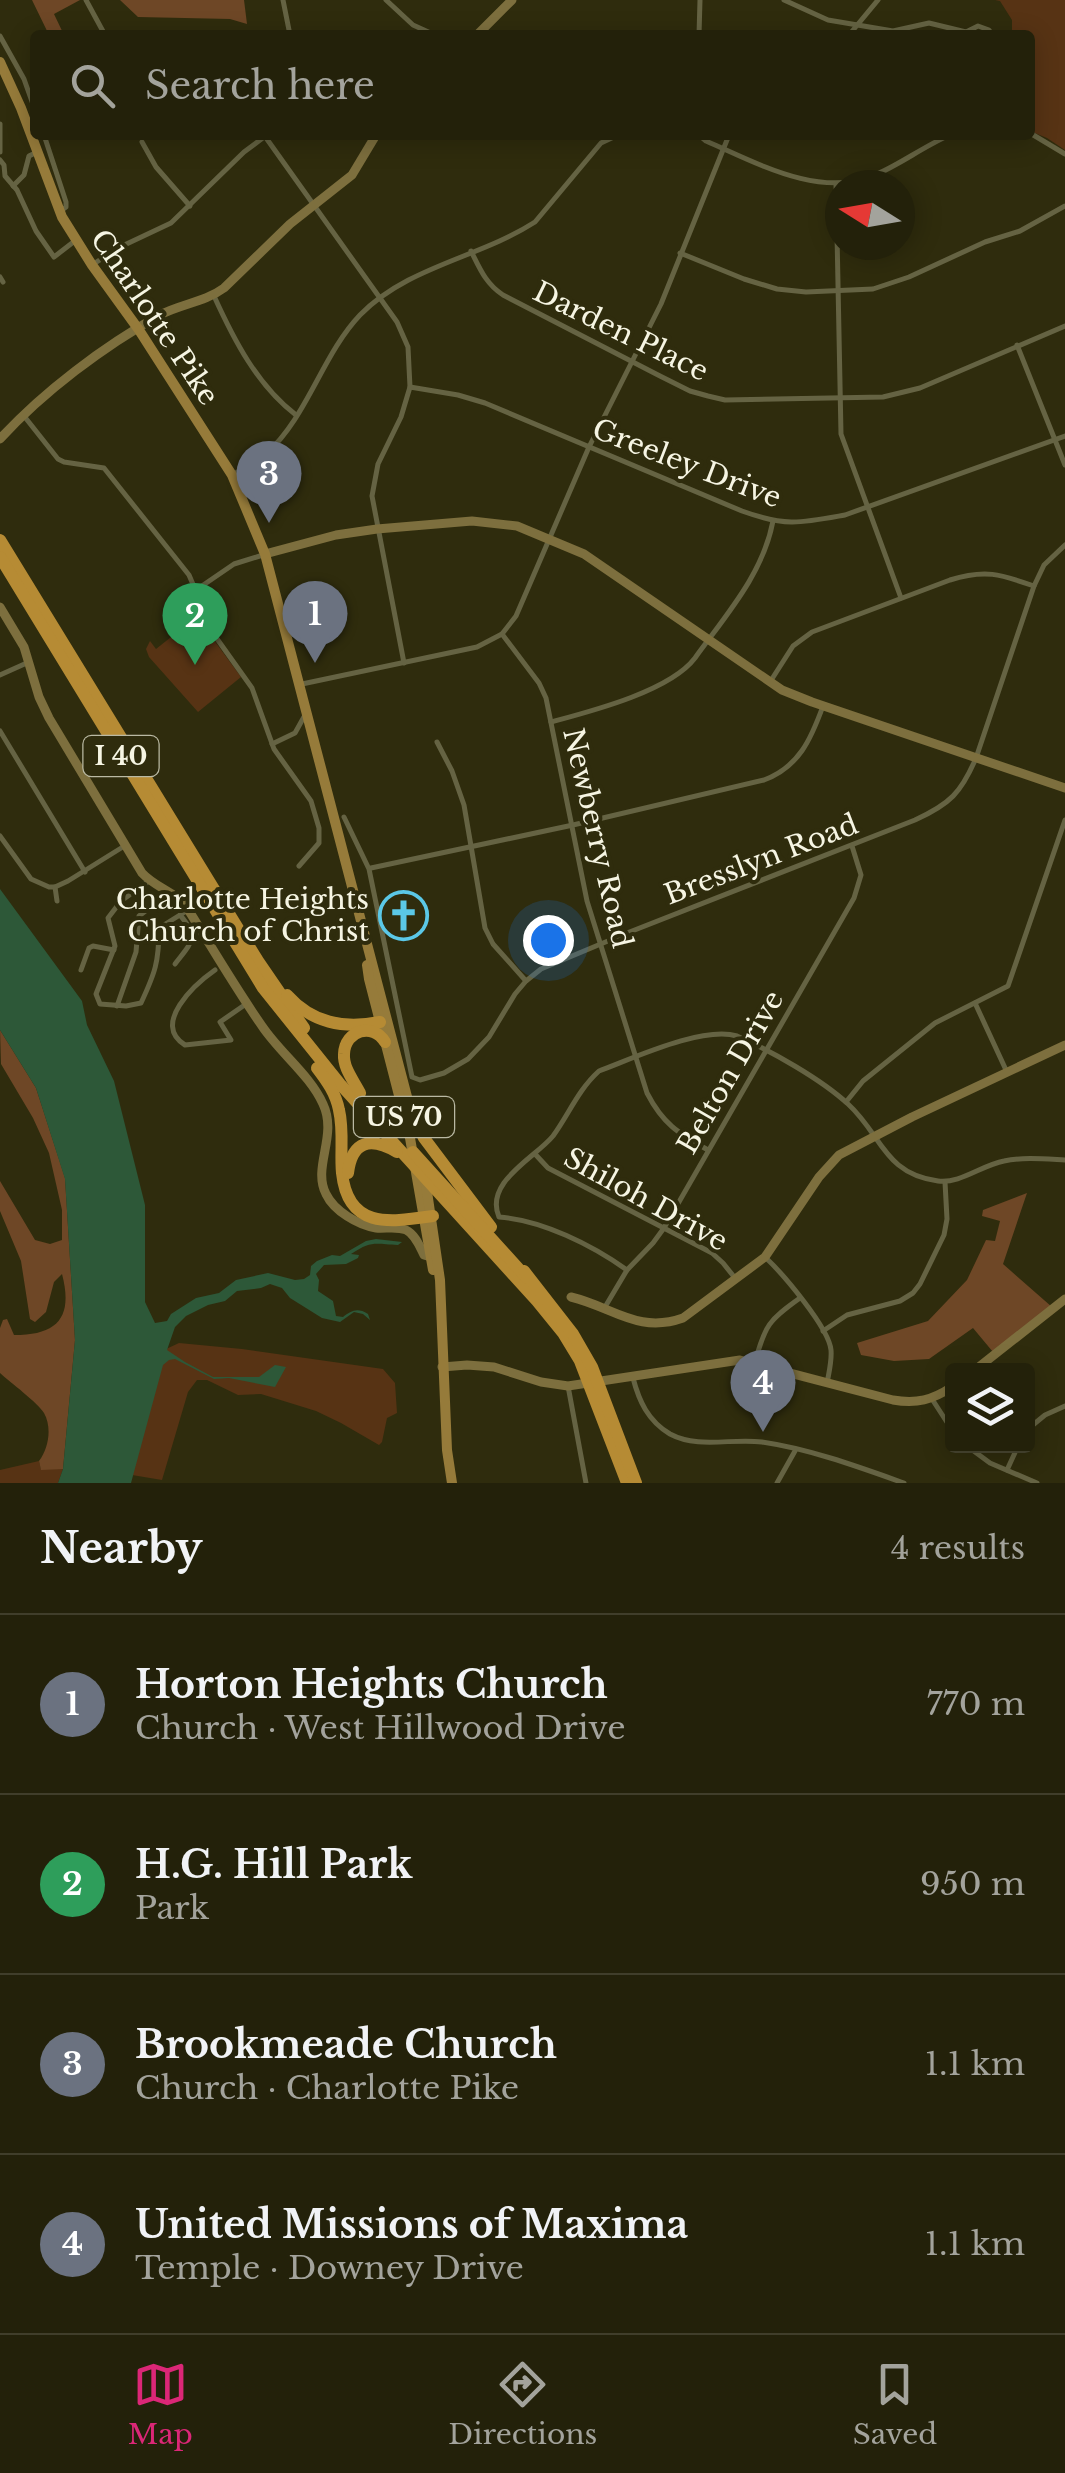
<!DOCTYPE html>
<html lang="en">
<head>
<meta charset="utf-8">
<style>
	body { margin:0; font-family:"Libre Baskerville",serif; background:#2b2913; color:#f1f3f6 }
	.controls { position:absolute; right:30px; bottom:30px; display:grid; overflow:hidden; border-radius:10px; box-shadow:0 5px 25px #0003 }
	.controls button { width:90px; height:90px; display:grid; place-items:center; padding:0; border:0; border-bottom:2px solid #403e2b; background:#23210a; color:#f1f3f6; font:50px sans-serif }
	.compass { position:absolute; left:825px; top:170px; width:90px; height:90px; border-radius:50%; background:#23210a; box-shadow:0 5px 25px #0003; rotate:281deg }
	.you { position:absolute; left:548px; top:940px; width:35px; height:35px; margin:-25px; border:8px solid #fff; border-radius:50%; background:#1a73e8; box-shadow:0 0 0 15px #1a73e833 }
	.badge { display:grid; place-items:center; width:65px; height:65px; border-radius:50%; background:#db2777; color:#fff; font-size:32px; font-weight:700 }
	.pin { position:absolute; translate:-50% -82px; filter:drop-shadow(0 2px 5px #0008) }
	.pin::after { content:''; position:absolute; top:52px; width:35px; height:30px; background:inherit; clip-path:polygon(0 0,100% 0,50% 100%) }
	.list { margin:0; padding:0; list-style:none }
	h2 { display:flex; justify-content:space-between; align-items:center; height:130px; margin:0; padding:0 40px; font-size:42px }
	h2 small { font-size:32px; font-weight:400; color:#a3a39c }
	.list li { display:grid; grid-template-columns:65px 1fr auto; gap:30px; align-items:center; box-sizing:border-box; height:180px; padding:0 40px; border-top:2px solid #403e2b }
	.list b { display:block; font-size:38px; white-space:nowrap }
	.list p { margin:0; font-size:32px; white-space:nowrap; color:#a3a39c }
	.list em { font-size:32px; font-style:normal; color:#a3a39c }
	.icon { flex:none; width:55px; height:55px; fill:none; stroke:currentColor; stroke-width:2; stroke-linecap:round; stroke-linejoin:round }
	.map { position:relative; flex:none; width:1065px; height:1483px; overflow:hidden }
	.search { position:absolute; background:#23210a; box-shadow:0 5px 25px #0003; left:30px; right:30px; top:30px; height:110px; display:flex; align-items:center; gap:25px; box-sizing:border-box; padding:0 35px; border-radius:10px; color:#a3a39c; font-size:38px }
	.sheet { height:850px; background:#23210a }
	nav { display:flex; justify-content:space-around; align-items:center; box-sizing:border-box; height:140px; border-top:2px solid #403e2b; background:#23210a; font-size:28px; color:#a3a39c }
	nav a { display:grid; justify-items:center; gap:5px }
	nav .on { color:#db2777 }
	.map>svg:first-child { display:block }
	.green { fill:#573314 }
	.forest { fill:#6e4726 }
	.water { fill:#2d5838 }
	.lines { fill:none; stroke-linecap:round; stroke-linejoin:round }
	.street { stroke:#656343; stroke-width:5 }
	.secondary { stroke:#7d6f3e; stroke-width:9 }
	.primary { stroke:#967b3a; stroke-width:10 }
	.highway { stroke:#b68b34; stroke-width:12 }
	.labels { text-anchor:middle; stroke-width:8; stroke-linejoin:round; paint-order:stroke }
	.shield { fill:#2f2c0d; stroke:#bab9a3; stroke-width:2.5 }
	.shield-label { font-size:25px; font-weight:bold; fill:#f6f5e3 }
	.street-label { font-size:28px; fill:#f6f5e3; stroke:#2f2c0d }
	.poi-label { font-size:28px; fill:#f6f5e3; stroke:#2f2c0d; text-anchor:end }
</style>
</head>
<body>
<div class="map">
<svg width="1065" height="1483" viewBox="0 0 1065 1483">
	<rect width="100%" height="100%" fill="#2f2c0d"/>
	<g class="green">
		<polygon points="995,0 1065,0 1065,150 1047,138 1030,131 1030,35 1012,35 1012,20 1000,1"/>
		<polygon points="200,614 216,643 241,677 198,712 149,657 146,649 150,641 156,649"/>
		<polygon points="179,1343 242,1349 383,1369 395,1383 397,1413 387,1418 382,1442 379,1445 341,1423 316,1411 261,1394 238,1395 207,1380 197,1380 188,1392 162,1480 132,1475 164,1350"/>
		<polygon points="39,1461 41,1469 63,1469 58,1483 0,1483 0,1470"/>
	</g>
	<g class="forest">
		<polygon points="32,0 80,0 54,14 64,35 49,35"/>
		<polygon points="120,0 244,0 247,24 230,19 138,17"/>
		<path d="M0 1030 36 1088 65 1178 75 1340 63 1469 41 1470 39 1461C49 1448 52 1427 44 1413 37 1402 11 1383 0 1373V1328L3 1320 7 1319 14 1335C59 1335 73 1316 62 1274L54 1282 46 1312 35 1322 30 1319 21 1261 0 1211V1181L35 1240 50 1244 62 1240V1210L49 1153 33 1118 1 1064Z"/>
		<polygon points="1027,1193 1003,1264 1052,1307 993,1352 973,1328 929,1359 894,1361 861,1355 857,1343 928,1321 967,1280 986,1240 995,1241 1000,1221 982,1216 983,1210"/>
	</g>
	<path class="water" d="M0 889 82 1001 87 1025 114 1081 145 1205V1302L155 1323 167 1321 171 1314 196 1298 219 1293 236 1280 268 1273 295 1280 304 1279 310 1275 311 1266 317 1261 332 1255 340 1256 366 1241 376 1239 402 1242 398 1245C375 1244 372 1240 351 1254L359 1255 358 1258 346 1264 324 1265 316 1274 319 1280 318 1291 333 1301 336 1316 343 1317C351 1311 357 1307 368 1314L370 1320 363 1314 354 1312 340 1322 322 1318 290 1298 282 1288 270 1284 261 1288 237 1291 225 1301 208 1305 186 1316 175 1327 167 1350 185 1362 213 1377H259L275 1365 286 1367 275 1387 229 1378 214 1379 175 1359 169 1360 163 1365 131 1483H58L63 1469 75 1340 65 1179 36 1088 0 1030Z"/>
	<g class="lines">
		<g class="street">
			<polyline points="86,0 105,35"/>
			<polyline points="283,0 290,35"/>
			<polyline points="386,0 413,25 435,35"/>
			<polyline points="784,0 828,20 893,31 929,23 966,32"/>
			<polyline points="699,35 700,0"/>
			<polyline points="849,35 878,0"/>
			<polyline points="973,35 966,32 978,26 989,30 992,35"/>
			<polyline points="0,36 24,79 35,110"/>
			<polyline points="0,124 0,152"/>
			<polyline points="1030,133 1065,154"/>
			<polyline points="44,135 66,202 66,207 62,210"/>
			<polyline points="264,135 397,322 408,347 410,387 401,417 378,464 372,496 404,663"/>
			<path d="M699 135 706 141C757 163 820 199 875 175 901 164 924 146 950 135"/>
			<polyline points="142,142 156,167 190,206"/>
			<polyline points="0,160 4,165 5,176 17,190 36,231 54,257 76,240"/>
			<polyline points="836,184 841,434 901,598"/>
			<polyline points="13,186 24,175 29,156 35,153"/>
			<path d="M471 251C480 269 486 284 503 295L660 376 690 391 708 396 725 400 883 397 920 388 1065 326"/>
			<polyline points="680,253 744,279 777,289 806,292 873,289 909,277 985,242 1020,231 1065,206"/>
			<polyline points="92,265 118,248 171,223 244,152 264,137"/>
			<polyline points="0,277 3,282"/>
			<path d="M214 296C234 340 257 385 296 415"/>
			<polyline points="1017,345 1065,465"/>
			<path d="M410 387 458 395 485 403 742 511C786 527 801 523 845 515L1065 436"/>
			<polyline points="24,416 58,459 64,462 104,468 189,575 215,636 252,688 274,749 311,801 319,828 319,843 299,866"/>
			<path d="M234 474C244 468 256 462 266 454 308 416 322 355 360 315 408 266 479 258 535 222L601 143 618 135"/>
			<polyline points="196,590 234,564 263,555"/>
			<path d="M502 634 539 683 546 698 587 901 647 1093C663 1124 678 1133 708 1150"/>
			<polyline points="0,675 29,662"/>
			<path d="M770 682 793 646 812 632 950 580C985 569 1000 574 1034 586"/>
			<polyline points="302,684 477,647 502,634 516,616 589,447 661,304 729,135"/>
			<path d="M551 722C592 711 670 691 695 658 726 615 763 574 773 521"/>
			<polyline points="0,731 85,872"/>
			<polyline points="437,742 452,771 464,805 485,928 493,944 526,981"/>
			<polyline points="272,744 295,733 305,715"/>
			<path d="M344 817 369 869 412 1077 420 1080 444 1073 468 1059 489 1037 515 994 526 981 541 969 627 933 915 820C950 804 961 793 976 758L1034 586 1044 565 1065 545"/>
			<polyline points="0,836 31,879 49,887 55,887 68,881 126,845"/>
			<path d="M371 868 573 825 764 780C799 767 811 739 823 706"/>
			<path d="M149 881 121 901 108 918 115 946 96 994 100 1004 126 1006 141 1003C155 973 159 962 159 928L188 910"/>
			<polyline points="55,887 57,901"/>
			<path d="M175 964C191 943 200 938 180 915"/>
			<polyline points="81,970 89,948 93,946 114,950"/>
			<path d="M215 970C195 984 151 1024 185 1045L231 1040 220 1022 246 1004"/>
			<polyline points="975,1003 1006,1070"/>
			<polyline points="117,1006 136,952 139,916 170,892"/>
			<polyline points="846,1102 863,1081 935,1023 1008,986 1065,820"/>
			<polyline points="535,1154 548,1168 712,1253 723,1263 735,1278"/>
			<path d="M766 1258C783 1274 829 1328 831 1350 832 1361 829 1372 827 1383"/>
			<path d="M627 1270C592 1245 542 1220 499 1217 484 1182 535 1158 553 1136 569 1114 578 1090 599 1071 634 1058 702 1026 737 1036 771 1051 821 1079 848 1104 882 1135 884 1174 938 1181 960 1184 982 1165 1004 1161 1023 1157 1045 1159 1065 1160"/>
			<polyline points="605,1307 627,1270 653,1243 664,1228 854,898 861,875 852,846"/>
			<polyline points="823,1331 847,1315 900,1301 913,1293 920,1284 944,1235 947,1219 945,1182"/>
			<path d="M755 1362C765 1325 769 1320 800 1298"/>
			<path d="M633 1378C639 1401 648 1421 670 1434 698 1449 732 1438 762 1442 810 1449 859 1467 904 1483"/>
			<polyline points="568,1386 586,1483"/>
			<polyline points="932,1399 952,1430"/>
			<polyline points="1028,1429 1045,1415 1065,1406"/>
			<polyline points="967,1446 990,1463 1037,1483"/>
			<polyline points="1007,1470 1018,1446"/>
			<polyline points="777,1483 795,1451"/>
		</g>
		<g class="secondary">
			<polyline points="477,35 512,0"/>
			<path d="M0 439C43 392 104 346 160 315 181 304 205 302 224 288L290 224 352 175 376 135"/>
			<polyline points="265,554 336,535 377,529 472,521 517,526 584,554 782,690 812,702 1065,788"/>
			<path d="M0 607 24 647 39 697 49 718 142 873C154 886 171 891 184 903 210 944 234 986 262 1026 280 1053 310 1075 323 1104 338 1136 312 1167 326 1194 334 1211 358 1225 376 1228 385 1229 397 1226 406 1230 415 1234 420 1247 424 1255L434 1258"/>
			<path d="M571 1297C613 1307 638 1334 683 1318L765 1257 819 1177 839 1155 912 1117 1065 1045"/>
			<path d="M442 1367 467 1365 494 1367 541 1382 568 1386 740 1360 893 1400C917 1404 932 1400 952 1387"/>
			<polyline points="975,1370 1065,1299"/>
		</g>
		<g class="primary">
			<polyline points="0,62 21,108 62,217 92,265 139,330 232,475 265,554 411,1112"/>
			<polyline points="367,965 369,979 410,1138 433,1270"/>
			<polyline points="425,1178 440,1280 447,1450 452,1483"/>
		</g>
		<g class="highway">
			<polyline points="0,540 258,961 304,1028"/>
			<polyline points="0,557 263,988 340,1084 537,1301 563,1333 580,1361 627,1483"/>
			<path d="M287 995C312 1023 343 1029 380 1022"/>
			<path d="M317 1068C327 1081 336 1094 339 1110 344 1131 340 1152 342 1173 348 1230 391 1222 433 1216"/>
			<path d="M360 1093C354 1081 343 1068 344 1054 345 1030 373 1022 385 1042"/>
			<polyline points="409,1105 424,1138 491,1227"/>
			<polyline points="413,1152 527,1278"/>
			<path d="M348 1173C352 1140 371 1137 397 1152"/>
			<polyline points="524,1271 573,1334 592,1367 636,1483"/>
		</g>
	</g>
	<defs>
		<symbol id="church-ring" viewBox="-11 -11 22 22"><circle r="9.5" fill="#2f2c0d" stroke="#5bc8e7" stroke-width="1.5"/><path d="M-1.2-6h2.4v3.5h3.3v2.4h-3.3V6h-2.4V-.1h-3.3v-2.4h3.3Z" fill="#5bc8e7"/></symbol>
	</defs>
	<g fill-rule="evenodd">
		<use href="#church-ring" x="376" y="888" width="55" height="55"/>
	</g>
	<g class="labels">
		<g class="shield">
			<rect x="83.5" y="736" width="75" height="40" rx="8"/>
			<rect x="354" y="1097" width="100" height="40" rx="8"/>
		</g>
		<g class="shield-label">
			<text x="121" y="765">I 40</text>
			<text x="404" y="1126">US 70</text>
		</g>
		<g class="street-label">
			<text transform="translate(155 317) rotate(56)" y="10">Charlotte Pike</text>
			<text transform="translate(621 331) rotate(26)" y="10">Darden Place</text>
			<text transform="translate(687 463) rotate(21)" y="10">Greeley Drive</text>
			<text transform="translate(598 838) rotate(77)" y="10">Newberry Road</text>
			<text transform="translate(761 859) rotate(-21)" y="10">Bresslyn Road</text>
			<text transform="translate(730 1072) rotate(-60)" y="10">Belton Drive</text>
			<text transform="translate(646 1199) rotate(29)" y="10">Shiloh Drive</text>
		</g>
		<g class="poi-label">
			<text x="369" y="909">Charlotte Heights<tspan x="369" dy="32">Church of Christ</tspan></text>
		</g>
	</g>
</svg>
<div class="controls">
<button><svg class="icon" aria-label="layers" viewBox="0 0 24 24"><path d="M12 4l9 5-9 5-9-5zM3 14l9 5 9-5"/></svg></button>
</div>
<svg class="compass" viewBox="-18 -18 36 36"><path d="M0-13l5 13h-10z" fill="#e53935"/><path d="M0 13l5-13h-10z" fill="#a3a39c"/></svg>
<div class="you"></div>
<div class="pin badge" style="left:315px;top:663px;background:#6b7280">1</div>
<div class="pin badge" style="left:195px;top:665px;background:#2e9e5b">2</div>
<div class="pin badge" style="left:269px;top:523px;background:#6b7280">3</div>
<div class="pin badge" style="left:763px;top:1432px;background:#6b7280">4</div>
<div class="search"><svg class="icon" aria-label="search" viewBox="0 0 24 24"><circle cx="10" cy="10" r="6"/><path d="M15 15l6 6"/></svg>Search here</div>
</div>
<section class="sheet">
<h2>Nearby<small>4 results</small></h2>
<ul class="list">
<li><span class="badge" style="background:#6b7280">1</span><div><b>Horton Heights Church</b><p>Church · West Hillwood Drive</p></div><em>770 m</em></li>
<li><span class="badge" style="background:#2e9e5b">2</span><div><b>H.G. Hill Park</b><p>Park</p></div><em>950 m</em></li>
<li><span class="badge" style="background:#6b7280">3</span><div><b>Brookmeade Church</b><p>Church · Charlotte Pike</p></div><em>1.1 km</em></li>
<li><span class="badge" style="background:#6b7280">4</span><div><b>United Missions of Maxima</b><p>Temple · Downey Drive</p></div><em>1.1 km</em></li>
</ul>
</section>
<nav>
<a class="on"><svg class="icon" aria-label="map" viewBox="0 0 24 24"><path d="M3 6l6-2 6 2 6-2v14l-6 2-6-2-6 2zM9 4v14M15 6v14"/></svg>Map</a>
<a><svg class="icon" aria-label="directions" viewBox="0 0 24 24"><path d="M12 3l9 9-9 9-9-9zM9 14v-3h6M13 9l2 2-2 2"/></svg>Directions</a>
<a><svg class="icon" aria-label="saved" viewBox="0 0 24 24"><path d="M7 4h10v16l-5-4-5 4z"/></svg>Saved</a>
</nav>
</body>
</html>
